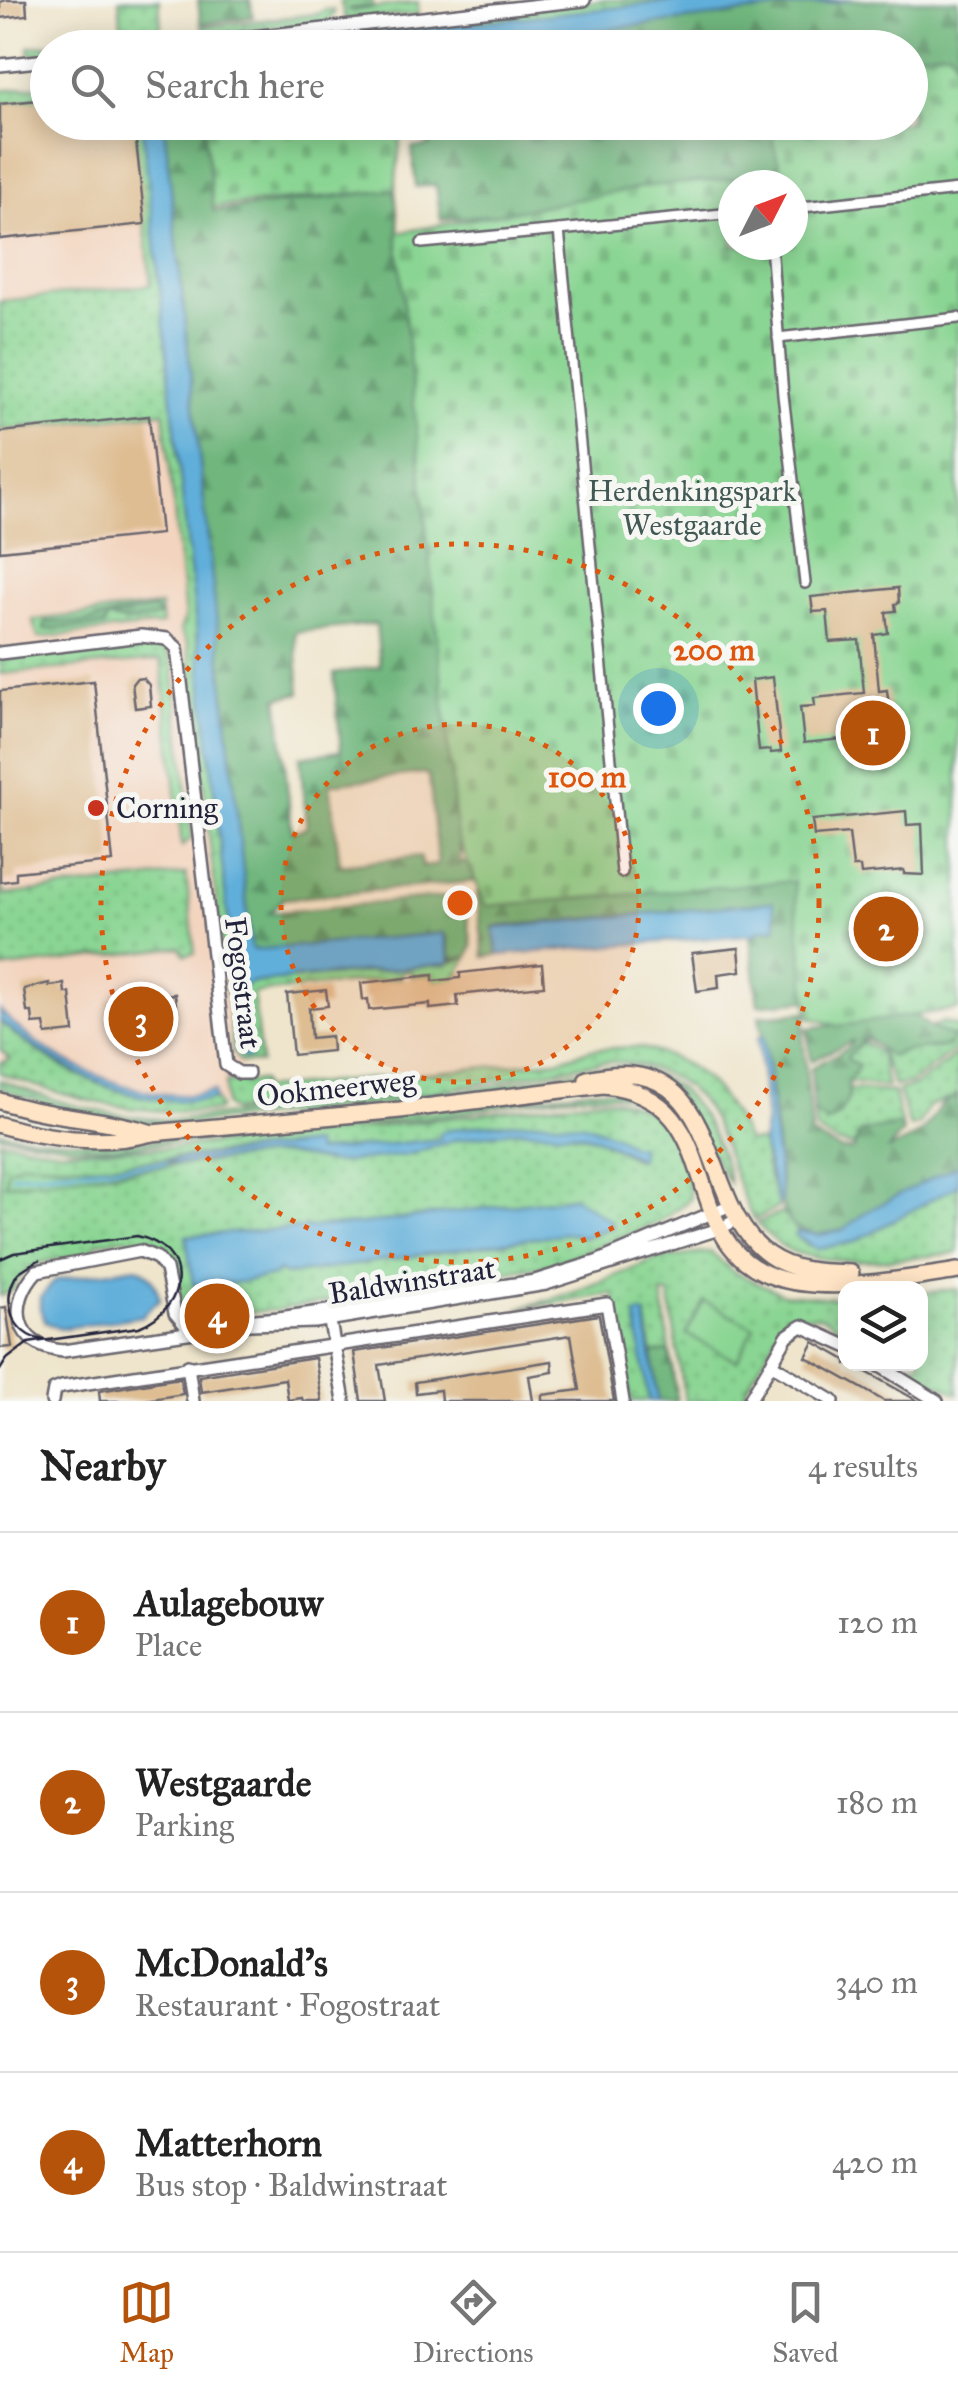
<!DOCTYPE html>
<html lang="en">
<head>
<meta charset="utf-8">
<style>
	body { margin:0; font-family:"IM FELL Great Primer",serif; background:#f2f2f2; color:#222 }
	.controls { position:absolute; right:30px; bottom:30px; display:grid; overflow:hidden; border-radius:20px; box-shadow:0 5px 25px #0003 }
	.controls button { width:90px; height:90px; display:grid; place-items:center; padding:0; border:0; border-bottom:2px solid #e0e0e0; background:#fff; color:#222; font:50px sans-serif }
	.compass { position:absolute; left:718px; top:170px; width:90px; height:90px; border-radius:50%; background:#fff; box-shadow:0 5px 25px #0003; rotate:48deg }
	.you { position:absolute; left:658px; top:708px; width:35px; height:35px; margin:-25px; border:8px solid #fff; border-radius:50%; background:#1a73e8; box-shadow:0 0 0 15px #1a73e833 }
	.badge { display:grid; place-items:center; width:65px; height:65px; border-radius:50%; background:#b45309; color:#fff; font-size:32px; font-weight:700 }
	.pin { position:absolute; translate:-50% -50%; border:5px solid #fff; box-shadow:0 2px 10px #0006 }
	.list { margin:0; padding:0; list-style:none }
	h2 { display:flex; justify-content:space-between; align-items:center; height:130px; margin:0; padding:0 40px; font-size:42px }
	h2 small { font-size:32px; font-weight:400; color:#767676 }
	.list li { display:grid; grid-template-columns:65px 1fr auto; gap:30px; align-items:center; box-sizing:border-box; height:180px; padding:0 40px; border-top:2px solid #e0e0e0 }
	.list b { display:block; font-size:38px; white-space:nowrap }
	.list p { margin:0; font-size:32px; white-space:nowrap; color:#767676 }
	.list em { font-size:32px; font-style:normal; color:#767676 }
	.icon { flex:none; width:55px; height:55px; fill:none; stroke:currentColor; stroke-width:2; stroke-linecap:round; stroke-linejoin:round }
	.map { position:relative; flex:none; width:958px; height:1401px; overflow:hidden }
	.search { position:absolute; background:#fff; box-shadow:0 5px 25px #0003; left:30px; right:30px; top:30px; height:110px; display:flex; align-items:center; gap:25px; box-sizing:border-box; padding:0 35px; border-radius:55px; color:#767676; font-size:38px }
	.sheet { height:850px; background:#fff }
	nav { display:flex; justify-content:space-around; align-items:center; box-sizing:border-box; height:140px; border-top:2px solid #e0e0e0; background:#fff; font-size:28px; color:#767676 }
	nav a { display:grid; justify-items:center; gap:5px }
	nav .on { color:#b45309 }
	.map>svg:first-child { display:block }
	.built { fill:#f3d4be }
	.green { fill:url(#green-dots); stroke:#567c67; stroke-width:2.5; fill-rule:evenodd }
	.forest { fill:url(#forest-firs); stroke:#486c5c; stroke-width:2.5; fill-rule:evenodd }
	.wetland { fill:url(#wetland-marsh); stroke:#567c67; stroke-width:2.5 }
	.cemetery { fill:url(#cemetery-stones); stroke:#567c67; stroke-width:2.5; fill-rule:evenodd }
	.pitch { fill:#8ad593; stroke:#567c67; stroke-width:2.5 }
	.water { fill:#60afda; stroke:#41688a; stroke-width:2.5 }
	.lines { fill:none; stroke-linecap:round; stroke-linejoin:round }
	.stream { stroke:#60afda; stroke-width:4 }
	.building { fill:#debd92 }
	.pedestrian-casing { stroke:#6a666e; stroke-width:14 }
	.minor-casing { stroke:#6a666e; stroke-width:16 }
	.secondary-casing { stroke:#6a666e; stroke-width:20 }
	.pedestrian { stroke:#fff; stroke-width:9 }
	.minor { stroke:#fff; stroke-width:11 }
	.secondary { stroke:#ffe4c6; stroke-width:15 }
	.tram { stroke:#22223b; stroke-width:2.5 }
	.ring { fill:none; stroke:#de560e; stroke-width:5; stroke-dasharray:5 10 }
	.poi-dot { fill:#c8321e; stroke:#f6f6f2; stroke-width:4 }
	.labels { text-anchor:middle; stroke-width:10; stroke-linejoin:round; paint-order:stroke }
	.park-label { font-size:30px; fill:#415855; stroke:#f6f6f2 }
	.poi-label { font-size:30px; fill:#22223b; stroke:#f6f6f2; text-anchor:start }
	.street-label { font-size:30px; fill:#22223b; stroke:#f6f6f2 }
	.centre { fill:#de560e; stroke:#f6f6f2; stroke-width:5 }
	.ring-label { font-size:30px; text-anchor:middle; font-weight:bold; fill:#de560e; stroke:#f6f6f2; stroke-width:10; stroke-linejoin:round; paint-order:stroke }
</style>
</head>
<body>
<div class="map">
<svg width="958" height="1401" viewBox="0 0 958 1401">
	<defs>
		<pattern id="green-dots" width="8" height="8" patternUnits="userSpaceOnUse" patternTransform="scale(2.5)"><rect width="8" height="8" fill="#8ad593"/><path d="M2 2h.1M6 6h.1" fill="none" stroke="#77b780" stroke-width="1.8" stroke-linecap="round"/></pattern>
		<pattern id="forest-firs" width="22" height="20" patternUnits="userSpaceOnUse" patternTransform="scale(2.5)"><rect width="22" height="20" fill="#6fb67d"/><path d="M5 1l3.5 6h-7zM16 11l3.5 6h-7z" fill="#5b9468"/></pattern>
		<pattern id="wetland-marsh" width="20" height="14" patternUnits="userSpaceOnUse" patternTransform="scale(2.5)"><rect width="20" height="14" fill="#8ad593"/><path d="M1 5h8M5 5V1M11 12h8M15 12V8" fill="none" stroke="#77b780"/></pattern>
		<pattern id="cemetery-stones" width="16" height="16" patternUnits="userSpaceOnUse" patternTransform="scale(2.5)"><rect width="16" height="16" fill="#8ad593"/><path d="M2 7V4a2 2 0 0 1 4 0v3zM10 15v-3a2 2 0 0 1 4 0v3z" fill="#77b780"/></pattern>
	</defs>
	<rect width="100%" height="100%" fill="#f6f6f2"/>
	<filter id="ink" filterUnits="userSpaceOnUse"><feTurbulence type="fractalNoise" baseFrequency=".01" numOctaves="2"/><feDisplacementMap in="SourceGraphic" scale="20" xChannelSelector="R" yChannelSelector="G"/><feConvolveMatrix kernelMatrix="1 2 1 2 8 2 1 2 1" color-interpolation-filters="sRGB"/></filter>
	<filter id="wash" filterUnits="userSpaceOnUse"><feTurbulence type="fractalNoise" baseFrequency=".0048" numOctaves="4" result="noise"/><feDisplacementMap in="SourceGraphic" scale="40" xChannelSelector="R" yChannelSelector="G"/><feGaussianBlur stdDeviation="2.25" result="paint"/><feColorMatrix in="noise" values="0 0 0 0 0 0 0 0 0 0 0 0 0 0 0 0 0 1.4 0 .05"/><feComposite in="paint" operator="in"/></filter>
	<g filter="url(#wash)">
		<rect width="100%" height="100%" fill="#efe5cc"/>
		<polygon class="built" points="0,86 48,122 153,123 245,1101 189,1105 0,1064"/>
		<g class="green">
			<polygon points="119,0 159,0 161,29 126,35 123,46 48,48 47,55 30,55 29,47 122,36"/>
			<polygon points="340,0 372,0 373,6 349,8 349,11 418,2 418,14 352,20 345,18"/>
			<polygon points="606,0 685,0 246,47 174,48"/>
			<polygon points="324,10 333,10 334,14 326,23 203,35 202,27 318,14"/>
			<polygon points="47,85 47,99 0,104 0,91"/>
			<polygon points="134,123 142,123 243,1058 251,1057 243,989 250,983 447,964 468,957 455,979 433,981 432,975 412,977 410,971 401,973 401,978 253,993 261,1063 240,1062 233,1052 188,644 180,630 185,618 164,412 0,430 0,301 151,285"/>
			<polygon points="160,606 162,625 38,638 33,620"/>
			<path d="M145 643C161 645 169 651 173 666L192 837 182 846 161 660 0 674V661L3 659Z"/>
			<polygon points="186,874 195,953 185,955 180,947 0,969 0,882 4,895"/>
			<path d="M0 1021C57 1074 136 1110 215 1099L219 1108 215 1111C140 1116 76 1101 7 1076L0 1073V1063L10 1059 0 1049Z"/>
			<polygon points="943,1022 958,1027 958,1047 911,1083 894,1086 877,1044 891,1057 901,1050 953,1037 931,1028"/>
			<polygon points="863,1041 880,1053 887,1087 848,1082 848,1056"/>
			<path d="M638 1047C698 1060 721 1087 747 1141L762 1142 767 1171 779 1207 754 1220C736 1188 729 1152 712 1119 692 1079 645 1059 602 1062L432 1092 232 1111 225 1105 226 1082 261 1081 263 1089 557 1060 592 1049Z"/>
			<polygon points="958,1053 958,1096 929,1106 919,1124 910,1127 898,1091 916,1085"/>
			<path d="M629 1067C678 1076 703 1108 720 1152 724 1162 729 1173 729 1183L673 1089 592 1073 539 1085 437 1100 184 1124C121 1125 58 1110 0 1088V1080C55 1103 113 1118 173 1120L458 1092 596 1068Z"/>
			<polygon points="849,1089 894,1092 903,1132 900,1125 860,1132 854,1146 837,1143 816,1130 814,1113 827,1122 849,1097"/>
			<path d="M587 1090C663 1084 683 1128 703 1192L694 1190C685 1154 675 1113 635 1099 595 1084 492 1109 446 1115 338 1129 228 1139 119 1147L73 1146 0 1135V1132C97 1151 193 1138 290 1127 389 1116 488 1104 587 1090Z"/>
			<path d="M594 1099C654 1095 690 1142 690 1199L658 1223 553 1264 279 1310C265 1310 193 1320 187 1316 177 1310 177 1298 175 1288 172 1276 171 1262 161 1253 150 1243 137 1247 126 1238L97 1243C77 1275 36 1240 12 1291L0 1296V1140L59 1150 172 1148 344 1131ZM542 1121 583 1124 615 1135 632 1146 639 1145 640 1158 637 1160 596 1138 554 1130H517L454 1140 407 1155 335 1163 282 1154 6 1184 22 1162 94 1166 314 1144 315 1152 440 1139 441 1132 481 1125ZM573 1197 584 1237 567 1233 286 1275 186 1236 362 1224Z"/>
			<path d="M958 1185V1253C911 1258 839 1268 794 1252 778 1246 768 1235 757 1223L783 1212 793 1227 814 1233 805 1235 797 1232 796 1236 809 1246 854 1242Z"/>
			<polygon points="711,1252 732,1271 783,1294 845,1299 845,1331 822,1317 786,1314 786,1320 739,1401 685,1401 669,1294 662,1293 670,1351 652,1353 646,1314 636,1316 649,1401 631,1401 614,1294 517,1309 575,1292 657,1259"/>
			<polygon points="958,1289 958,1394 901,1364 920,1364 921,1293"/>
		</g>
		<g class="forest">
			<polygon points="198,0 250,0 253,17 201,24"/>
			<polygon points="851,0 958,0 958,167 733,185 733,191 441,220 436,185 416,187 412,148 429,146 427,132 401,134 397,123 910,122 910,48 398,47"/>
			<path d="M164 123H204L214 211 395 190 461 863 480 861 477 881 283 899 269 913 464 895 472 946 468 957 450 960 447 937 254 950 251 947ZM376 624 380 666 334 674 341 751 300 757 307 828 292 832 278 698 300 693 295 632ZM424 773 429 776 438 865 423 867 420 856 340 865 330 784Z"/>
			<path d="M154 608 160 616C142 622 127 624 108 618L104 626 44 630 45 622H83Z"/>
			<polygon points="801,865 818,999 758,1005 750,935 757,934 758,930 775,929 773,902 494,927 498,955 484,957 477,893"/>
			<path d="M806 1012 803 1037 812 1135 840 1150H853L860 1132 900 1125 903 1132 887 1151C898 1145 914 1139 923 1130 936 1116 936 1103 958 1096V1165L866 1212 843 1230 815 1235 793 1227 783 1212 769 1068 759 1016Z"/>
			<path d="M916 1015 929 1027 954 1037 950 1045C931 1052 907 1045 891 1057L866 1038 848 1056V1060L859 1066 848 1082 849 1097 839 1115 827 1122 814 1113 811 1068 848 1048 854 1040 811 1061 807 1028Z"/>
			<polygon points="670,1351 677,1401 658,1401 652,1353"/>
		</g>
		<polygon class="wetland" points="165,1161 177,1164 6,1184 7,1170 22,1162 94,1166"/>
		<g class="cemetery">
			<path d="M949 50 953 54 958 74V1009L838 1026 809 1017 794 881 486 906 457 837 397 233 650 186 782 175 768 123 910 122 911 54ZM733 185H793V245H733Z"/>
			<polygon points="204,123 397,123 401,134 395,190 213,207"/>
		</g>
		<polygon class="pitch" points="704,1301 754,1327 737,1361 686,1334"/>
		<g class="water">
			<polygon points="685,0 851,0 576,33 398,47 246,47"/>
			<polygon points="142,123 164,123 251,947 254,950 444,933 450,960 447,964 249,983 244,989 251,1057 243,1058"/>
			<polygon points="773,902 777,927 758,930 757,934 498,955 493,928"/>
			<path d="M0 1010C40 1056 128 1098 190 1095 198 1095 206 1092 214 1091L215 1099C134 1110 63 1072 1 1022Z"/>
			<polygon points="764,1035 781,1201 778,1205 762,1142 766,1121 758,1038"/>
			<polygon points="542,1121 584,1124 615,1135 632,1146 640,1145 640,1159 597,1138 576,1133 517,1130 454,1140 407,1155 335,1163 282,1154 177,1164 165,1161 314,1144 316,1152 440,1139 440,1132 481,1125"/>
			<polygon points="958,1165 958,1185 854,1242 817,1249 796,1236 797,1232 821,1235 843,1230 866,1212"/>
			<polygon points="574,1197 611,1221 613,1227 584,1237 567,1233 286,1275 278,1271 274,1276 205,1288 193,1285 186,1236 362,1224"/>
			<path d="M136 1267C152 1272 155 1284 160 1299L142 1316 60 1329 46 1322 40 1309V1298L56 1280Z"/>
			<polygon points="640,1313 645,1314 658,1401 649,1401 636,1316"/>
		</g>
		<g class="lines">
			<polyline class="stream" points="12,1175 165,1163"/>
		</g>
		<g id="blocks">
			<g class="building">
				<polygon points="6,0 26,0 27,15 0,18 0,2"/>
				<polygon points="48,99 48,122 134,122 145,224 0,239 0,104"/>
				<polygon points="149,416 161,534 0,551 0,432"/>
				<polygon points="898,588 899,603 895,604 896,611 886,612 888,633 874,635 879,691 887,690 892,734 804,743 800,707 815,706 814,698 864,693 859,640 830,642 827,611 813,612 811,597"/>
				<polygon points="773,677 781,752 771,753 770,750 759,751 752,680"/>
				<polygon points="143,678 149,685 151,706 135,708 132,684 136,679"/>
				<polygon points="94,681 113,862 16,872 16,880 0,882 0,691"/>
				<polygon points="906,811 907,825 922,824 924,875 904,874 904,870 861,874 860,867 853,867 849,833 814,836 812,820"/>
				<polygon points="739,948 741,971 718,974 719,988 697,991 692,953"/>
				<polygon points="542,964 544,986 457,995 458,1006 430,1009 430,1004 369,1010 368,999 363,1000 361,983 433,975 433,981 460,978 460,973"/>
				<polygon points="49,983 49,986 64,984 65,993 70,993 74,1032 46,1035 44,1023 33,1024 32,1012 27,1012 24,989"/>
				<polygon points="326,990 328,1006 309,1008 311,1038 331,1036 332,1051 293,1055 287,994"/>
				<polygon points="175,994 177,1018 110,1024 108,1001"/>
				<polygon points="6,1307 12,1347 0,1348 0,1308"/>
				<polygon points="599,1315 614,1401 542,1401 542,1395 580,1390 571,1335 379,1365 385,1401 361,1401 354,1352"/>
				<polygon points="814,1342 846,1360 846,1364 852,1364 918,1401 884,1401 865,1390 806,1357"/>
				<polygon points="315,1358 322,1401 303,1401 302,1398 288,1400 285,1379 201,1392 199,1376"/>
				<polygon points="552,1361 553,1372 529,1376 533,1401 441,1401 440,1390 416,1393 415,1382"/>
				<polygon points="180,1378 183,1394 140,1401 100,1401 99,1391"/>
			</g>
		</g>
	</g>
	<g filter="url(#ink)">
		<use href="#blocks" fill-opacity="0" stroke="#6a666e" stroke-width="2.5"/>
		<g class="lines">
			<defs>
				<g id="pedestrian">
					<polyline points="793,208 958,190"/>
					<polyline points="422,243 559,230"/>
					<polyline points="771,245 783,395 805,583"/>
					<polyline points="778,338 958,318"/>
					<polyline points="622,872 559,230 733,213"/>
				</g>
				<g id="minor">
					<polyline points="153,48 584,0"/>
					<polyline points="0,65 48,60"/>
					<polyline points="0,653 141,636 167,639 177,648 226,1065 239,1073 248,1073"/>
					<path d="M731 1205 596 1262 535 1281 279 1318 186 1326 175 1313 166 1269 157 1258 140 1251 37 1271C7 1303 14 1347 63 1351L249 1324 315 1322 546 1284 719 1229 738 1219"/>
					<polyline points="329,1316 344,1401"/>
					<polyline points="771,1364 787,1336 802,1326 846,1346"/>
					<polyline points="877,1364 937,1401"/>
					<polyline points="188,1366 193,1401"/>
					<polyline points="52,1401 54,1390 62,1387 607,1304 623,1401"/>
					<polyline points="749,1401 771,1364 833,1401"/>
				</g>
				<g id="secondary">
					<path d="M587 1079C727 1045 695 1204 769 1255 793 1272 822 1272 851 1273"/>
					<path d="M0 1101C50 1118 102 1117 152 1133"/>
					<path d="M0 1125C49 1139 102 1146 152 1133L400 1110 603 1085C733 1097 672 1243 775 1277 824 1294 907 1279 958 1271"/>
				</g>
			</defs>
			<use href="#pedestrian" class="pedestrian-casing"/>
			<use href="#minor" class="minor-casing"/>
			<use href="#secondary" class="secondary-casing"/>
			<use href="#pedestrian" class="pedestrian"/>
			<use href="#minor" class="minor"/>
			<use href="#secondary" class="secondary"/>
			<g class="tram">
				<path d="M0 1259 14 1253 137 1236C193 1248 189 1307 139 1327L28 1343 7 1359 0 1370"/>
				<path d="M39 1260C32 1264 24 1268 18 1273 0 1298 11 1336 44 1340"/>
			</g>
		</g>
	</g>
	<circle cx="460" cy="903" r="179" fill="#de560e" fill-opacity=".12"/>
	<g class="ring">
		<circle cx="460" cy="903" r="179"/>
		<circle cx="460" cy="903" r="359"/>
	</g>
	<circle class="poi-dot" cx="96" cy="808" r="10"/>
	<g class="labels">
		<g class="park-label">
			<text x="692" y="501">Herdenkingspark<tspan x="692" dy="34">Westgaarde</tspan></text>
		</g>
		<g class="poi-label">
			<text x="116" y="818">Corning</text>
		</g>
		<g class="street-label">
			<text transform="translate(243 983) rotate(83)" y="10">Fogostraat</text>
			<text transform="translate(336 1088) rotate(-6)" y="10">Ookmeerweg</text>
			<text transform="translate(412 1281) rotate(-9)" y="10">Baldwinstraat</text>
		</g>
	</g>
	<circle cx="460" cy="903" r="15" class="centre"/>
	<g class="ring-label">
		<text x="714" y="660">200 m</text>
		<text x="587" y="787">100 m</text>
	</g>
</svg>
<div class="controls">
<button><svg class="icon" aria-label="layers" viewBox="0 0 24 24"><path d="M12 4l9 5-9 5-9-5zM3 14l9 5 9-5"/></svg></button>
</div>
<svg class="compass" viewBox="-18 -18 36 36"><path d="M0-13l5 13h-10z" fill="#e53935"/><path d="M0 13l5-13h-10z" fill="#767676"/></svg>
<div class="you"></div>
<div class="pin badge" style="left:873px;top:733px">1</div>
<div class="pin badge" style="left:886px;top:929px">2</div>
<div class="pin badge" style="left:141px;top:1019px">3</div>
<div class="pin badge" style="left:217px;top:1316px">4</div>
<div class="search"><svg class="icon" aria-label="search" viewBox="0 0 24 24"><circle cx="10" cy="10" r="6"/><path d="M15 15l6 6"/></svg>Search here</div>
</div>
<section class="sheet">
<h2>Nearby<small>4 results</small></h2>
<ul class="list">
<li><span class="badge">1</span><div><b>Aulagebouw</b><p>Place</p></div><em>120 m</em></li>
<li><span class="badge">2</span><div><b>Westgaarde</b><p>Parking</p></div><em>180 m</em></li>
<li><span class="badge">3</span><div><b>McDonald's</b><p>Restaurant · Fogostraat</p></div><em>340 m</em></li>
<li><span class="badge">4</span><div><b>Matterhorn</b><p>Bus stop · Baldwinstraat</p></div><em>420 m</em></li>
</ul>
</section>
<nav>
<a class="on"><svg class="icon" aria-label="map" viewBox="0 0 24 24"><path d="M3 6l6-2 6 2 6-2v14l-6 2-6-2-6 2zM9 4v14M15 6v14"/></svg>Map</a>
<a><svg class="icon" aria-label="directions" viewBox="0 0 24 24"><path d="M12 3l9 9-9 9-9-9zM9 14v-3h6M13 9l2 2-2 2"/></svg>Directions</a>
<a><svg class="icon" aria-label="saved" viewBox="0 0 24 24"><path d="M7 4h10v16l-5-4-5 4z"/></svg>Saved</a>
</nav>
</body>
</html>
